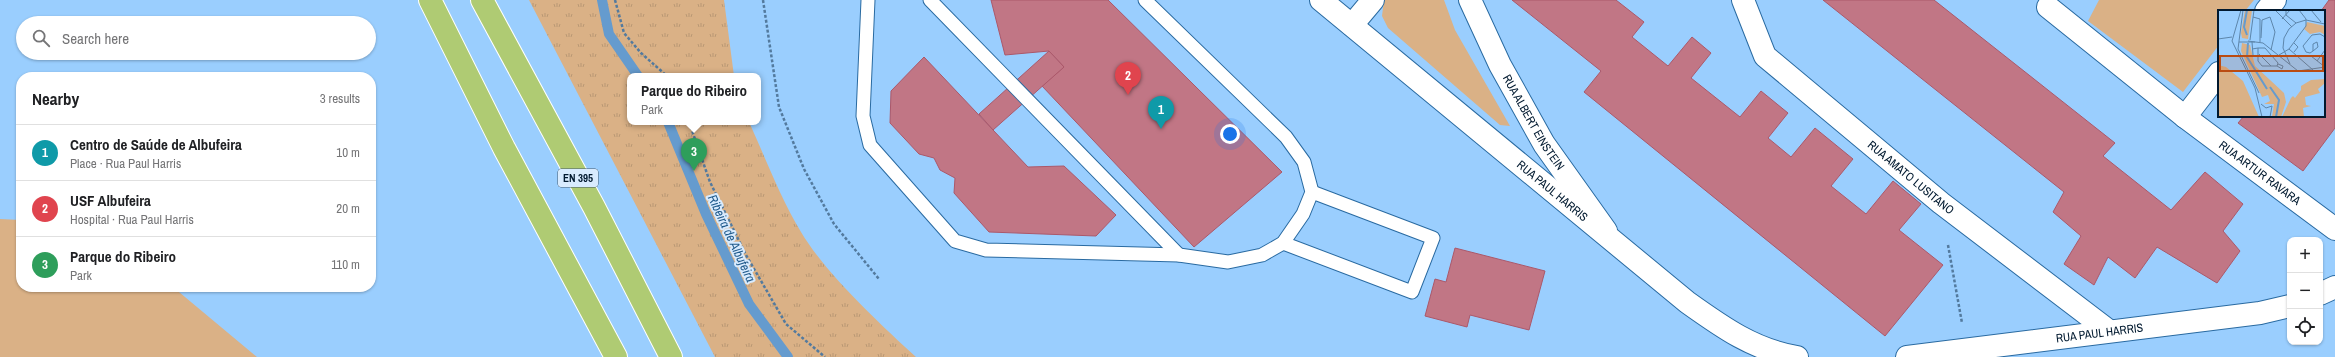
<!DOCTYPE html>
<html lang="en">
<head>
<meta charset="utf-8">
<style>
	body { margin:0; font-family:"Archivo Narrow",sans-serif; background:#f2f2f2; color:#202124 }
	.controls { position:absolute; right:12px; bottom:12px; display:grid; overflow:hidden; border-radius:8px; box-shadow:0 1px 3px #0004 }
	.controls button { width:36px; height:36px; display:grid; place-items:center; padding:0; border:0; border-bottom:1px solid #e0e0e0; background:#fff; color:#202124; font:20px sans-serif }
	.you { position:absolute; left:1230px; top:134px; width:14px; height:14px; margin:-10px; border:3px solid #fff; border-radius:50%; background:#1a73e8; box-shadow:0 0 0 6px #1a73e833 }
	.badge { display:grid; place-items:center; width:26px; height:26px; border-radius:50%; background:#7c3aed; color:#fff; font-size:13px; font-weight:700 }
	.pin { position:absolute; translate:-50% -33px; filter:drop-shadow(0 1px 2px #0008) }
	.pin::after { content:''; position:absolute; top:21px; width:14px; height:12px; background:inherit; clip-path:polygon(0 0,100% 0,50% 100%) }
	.popup { position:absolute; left:627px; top:73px; width:134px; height:52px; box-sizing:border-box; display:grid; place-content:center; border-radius:8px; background:#fff; filter:drop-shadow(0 1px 3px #0005); font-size:13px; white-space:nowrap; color:#757577 }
	.popup b { font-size:15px; color:#202124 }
	.popup::after { content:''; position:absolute; left:50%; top:100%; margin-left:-8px; border:8px solid transparent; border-top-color:#fff }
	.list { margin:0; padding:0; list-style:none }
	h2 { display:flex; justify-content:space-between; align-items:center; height:52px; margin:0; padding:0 16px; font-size:17px }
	h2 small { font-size:13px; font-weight:400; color:#757577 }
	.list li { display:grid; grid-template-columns:26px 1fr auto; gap:12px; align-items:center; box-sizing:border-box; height:56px; padding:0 16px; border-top:1px solid #e0e0e0 }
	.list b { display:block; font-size:15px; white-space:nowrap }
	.list p { margin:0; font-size:13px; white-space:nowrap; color:#757577 }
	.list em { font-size:13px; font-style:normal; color:#757577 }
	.icon { flex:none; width:22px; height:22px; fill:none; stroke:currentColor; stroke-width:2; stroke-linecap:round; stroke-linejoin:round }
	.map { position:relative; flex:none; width:2335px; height:357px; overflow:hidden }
	.search { position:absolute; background:#fff; box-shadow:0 1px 3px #0004; left:16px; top:16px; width:360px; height:44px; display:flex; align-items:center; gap:10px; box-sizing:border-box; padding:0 14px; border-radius:22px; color:#757577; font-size:15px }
	.panel { position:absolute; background:#fff; box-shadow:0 1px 3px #0004; left:16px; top:72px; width:360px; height:220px; border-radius:16px }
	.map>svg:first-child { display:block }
	.grass { fill:#dab186 }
	.park { fill:url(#park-tufts) }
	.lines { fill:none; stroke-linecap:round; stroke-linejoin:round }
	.stream { stroke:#659bce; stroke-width:10 }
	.building { fill:#c17685; stroke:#ab586a }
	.lane-casing { stroke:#296aa1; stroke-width:15 }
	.street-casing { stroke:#296aa1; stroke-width:24 }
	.secondary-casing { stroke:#296aa1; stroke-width:24 }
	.primary-casing { stroke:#fff; stroke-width:24 }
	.path { stroke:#537a9e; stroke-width:2.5; stroke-dasharray:3 2; stroke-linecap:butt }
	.lane { stroke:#fff; stroke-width:13 }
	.street { stroke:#fff; stroke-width:22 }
	.secondary { stroke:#fff; stroke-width:22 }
	.primary { stroke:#afcb73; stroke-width:22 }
	.labels { text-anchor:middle; stroke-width:4; stroke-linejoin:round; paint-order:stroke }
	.shield { fill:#d8ebfe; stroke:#42586d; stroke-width:1 }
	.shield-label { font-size:11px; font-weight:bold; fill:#01192f }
	.street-label { font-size:12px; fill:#01192f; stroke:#d8ebfe }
	.water-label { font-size:13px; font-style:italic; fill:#215b8c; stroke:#d8ebfe }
	.inset-river { fill:none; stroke:#659bce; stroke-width:2 }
	.inset-road { fill:none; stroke:#5d86ab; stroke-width:1 }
	.view { fill:#ba4c13; fill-opacity:0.15; stroke:#ba4c13; stroke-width:2 }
	.inset-edge { fill:none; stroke:#01192f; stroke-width:2 }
</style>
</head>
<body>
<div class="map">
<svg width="2335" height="357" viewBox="0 0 2335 357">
	<defs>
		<pattern id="park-tufts" width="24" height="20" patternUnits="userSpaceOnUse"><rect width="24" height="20" fill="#dab186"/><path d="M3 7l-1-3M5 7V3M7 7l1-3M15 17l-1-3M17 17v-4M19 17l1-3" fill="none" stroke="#b99874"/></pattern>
	</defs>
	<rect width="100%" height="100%" fill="#9acefe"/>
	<g class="grass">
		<polygon points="1384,0 1444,0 1455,30 1510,126 1500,125 1388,28 1382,16"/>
		<polygon points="2099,0 2254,0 2245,11 2219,11 2219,45 2183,92 2088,21"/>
		<polygon points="0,219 21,220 21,287 173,287 257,357 0,357"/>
	</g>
	<path class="park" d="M529 0H724L734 76H630V122H749C766 159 780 197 801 232 826 274 879 323 916 357H715Z"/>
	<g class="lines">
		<g class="stream">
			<polyline points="602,0 609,34 638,76"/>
			<polyline points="668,122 706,214 749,304 788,357"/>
		</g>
	</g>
	<g class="building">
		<polygon points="991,0 1108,0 1282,172 1194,247 1042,86 1064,67 1049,51 1005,55"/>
		<polygon points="1512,0 1616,0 1644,22 1632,37 1668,66 1692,37 1711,53 1691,78 1740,117 1761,91 1788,113 1768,138 1791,157 1815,128 1853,159 1831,186 1866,214 1893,181 1921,204 1899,230 1943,265 1885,336 1584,92 1601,71"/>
		<polygon points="1823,0 1934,0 2115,143 2103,156 2171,210 2205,172 2243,204 2223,231 2240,251 2217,283 2157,247 2135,278 2108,257 2094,285 2064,264 2081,236 2053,212 2064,192"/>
		<polygon points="2329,0 2335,0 2335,128 2303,171 2238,123 2244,116 2324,116 2324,11 2321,11"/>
		<polygon points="1049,51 1064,67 993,130 979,114"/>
		<polygon points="924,57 1028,167 1064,166 1116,215 1096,236 989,232 954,193 955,178 940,170 934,158 919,154 890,123 891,91"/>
		<polygon points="1455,248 1545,271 1529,330 1470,315 1467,327 1425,316 1435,279 1446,282"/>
	</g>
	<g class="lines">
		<defs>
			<g id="lane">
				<polyline points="868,0 863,116 870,145 955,241 986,250 1179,255 1228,262 1262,255 1283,243 1303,214 1312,192 1304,162 1286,137 1145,0"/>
				<polyline points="930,0 1179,255"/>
				<polyline points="1283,243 1412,292 1433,238 1312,192"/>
			</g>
			<g id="street">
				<path id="s1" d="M1470 0 1500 65 1544 144 1606 231"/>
				<path id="s2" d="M1743 0 1765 56 1941 203 2109 331"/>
				<path id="s3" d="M2048 7 2185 117 2335 229"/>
				<polyline points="2266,11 2275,0"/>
				<polyline points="1352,25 1373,0"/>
				<polyline points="2185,117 2219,73"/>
			</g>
			<g id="secondary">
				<path id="s4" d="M1321 0 1687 302C1722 327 1754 350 1797 357"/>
				<polyline points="2320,294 2335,287"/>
				<path id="s5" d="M1907 357 2260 313 2290 306"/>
			</g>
			<g id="primary">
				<polyline points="430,0 504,148 616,357"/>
				<polyline points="482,0 594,207 671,357"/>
			</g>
		</defs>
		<use href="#lane" class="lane-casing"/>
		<use href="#street" class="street-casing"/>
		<use href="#secondary" class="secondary-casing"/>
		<use href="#primary" class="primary-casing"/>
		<g class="path">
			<polyline points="615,0 624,33 641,53 667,76"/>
			<polyline points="763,0 779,107 804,169 834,224 879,279"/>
			<polyline points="689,122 710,182 746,255 786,324 825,357"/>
			<polyline points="1948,245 1962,323"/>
		</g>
		<use href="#lane" class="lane"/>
		<use href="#street" class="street"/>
		<use href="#secondary" class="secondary"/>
		<use href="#primary" class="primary"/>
	</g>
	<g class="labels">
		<rect class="shield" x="558" y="169" width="40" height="18" rx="3"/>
		<g class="shield-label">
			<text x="578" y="182">EN 395</text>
		</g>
		<g class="street-label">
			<text dy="4" stroke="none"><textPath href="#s1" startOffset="138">RUA ALBERT EINSTEIN</textPath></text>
			<text dy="4" stroke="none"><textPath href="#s3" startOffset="269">RUA ARTUR RAVARA</textPath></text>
			<text dy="4" stroke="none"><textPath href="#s2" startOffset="250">RUA AMATO LUSITANO</textPath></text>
			<text dy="4" stroke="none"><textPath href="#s4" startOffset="300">RUA PAUL HARRIS</textPath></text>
			<text dy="4" stroke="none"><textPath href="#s5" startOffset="194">RUA PAUL HARRIS</textPath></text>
		</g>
		<g class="water-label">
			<text transform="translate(732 238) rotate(65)" y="5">Ribeira de Albufeira</text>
		</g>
	</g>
	<g transform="translate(2218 10)">
		<rect width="107" height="107" fill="#9acefe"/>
		<path d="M89 12 107 16V25L102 22 92 24 86 19ZM0 55 8 57 25 71 41 107H0Z" fill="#dab186"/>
		<path d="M107 69V73L100 79 102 83 87 87 88 95 93 96 85 98 86 107H64L73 88 75 86 77 88 83 80V76L93 70Z" fill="#dab186"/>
		<path d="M27 0H34L30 29 24 28 23 23ZM24 33 32 35 37 56 66 83 68 92 63 107H54L56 94H46L52 91 50 85 44 87 23 41Z" fill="#dab186"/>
		<path class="inset-river" d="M29 25 26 17 29 0M30 33 29 47 49 79M52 77 61 90 58 107"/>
		<path class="inset-road" d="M23 0 14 31 37 78 44 107M25 0 20 39 41 83M57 0 74 17M68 0V5L78 13M93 0 103 12M35 7 42 9V32M64 9 72 0M43 28 44 10 52 7 57 22 53 40M0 29 14 27M32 30 36 0M30 31 45 33 80 61 107 57M21 32H37M34 32 35 45M76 33 80 37 76 42M85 36 88 42 92 43 95 41 100 37 99 32 95 34V41M85 36 94 25 102 24 107 27M34 39 40 38H47L60 53 59 56H44L40 51V38M71 39 95 60M41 44 53 56M61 45 71 39 88 16V9L81 0M93 46 107 57M99 51 107 40M72 54 65 38 66 28 71 19 78 13 88 10 107 14M59 56 64 59 65 56 60 54M43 94 48 98 54 96 52 107"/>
		<path class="view" d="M2 46H105V61H2Z"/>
		<rect width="107" height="107" class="inset-edge"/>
	</g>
</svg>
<div class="controls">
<button>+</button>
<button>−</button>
<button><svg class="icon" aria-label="locate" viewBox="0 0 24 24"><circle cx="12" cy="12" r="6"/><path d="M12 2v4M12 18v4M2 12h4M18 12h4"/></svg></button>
</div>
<div class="you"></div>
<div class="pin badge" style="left:1161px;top:129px;background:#0f9aa8">1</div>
<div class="pin badge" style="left:1128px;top:95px;background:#e0444e">2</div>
<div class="pin badge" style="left:694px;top:171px;background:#2e9e5b">3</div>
<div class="popup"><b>Parque do Ribeiro</b>Park</div>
<div class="search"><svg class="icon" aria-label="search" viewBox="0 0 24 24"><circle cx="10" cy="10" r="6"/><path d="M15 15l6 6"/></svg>Search here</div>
<section class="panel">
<h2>Nearby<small>3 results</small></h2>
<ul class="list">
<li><span class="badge" style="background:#0f9aa8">1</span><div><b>Centro de Saúde de Albufeira</b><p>Place · Rua Paul Harris</p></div><em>10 m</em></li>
<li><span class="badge" style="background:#e0444e">2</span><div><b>USF Albufeira</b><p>Hospital · Rua Paul Harris</p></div><em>20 m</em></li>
<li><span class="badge" style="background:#2e9e5b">3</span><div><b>Parque do Ribeiro</b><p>Park</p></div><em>110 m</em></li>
</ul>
</section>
</div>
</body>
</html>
